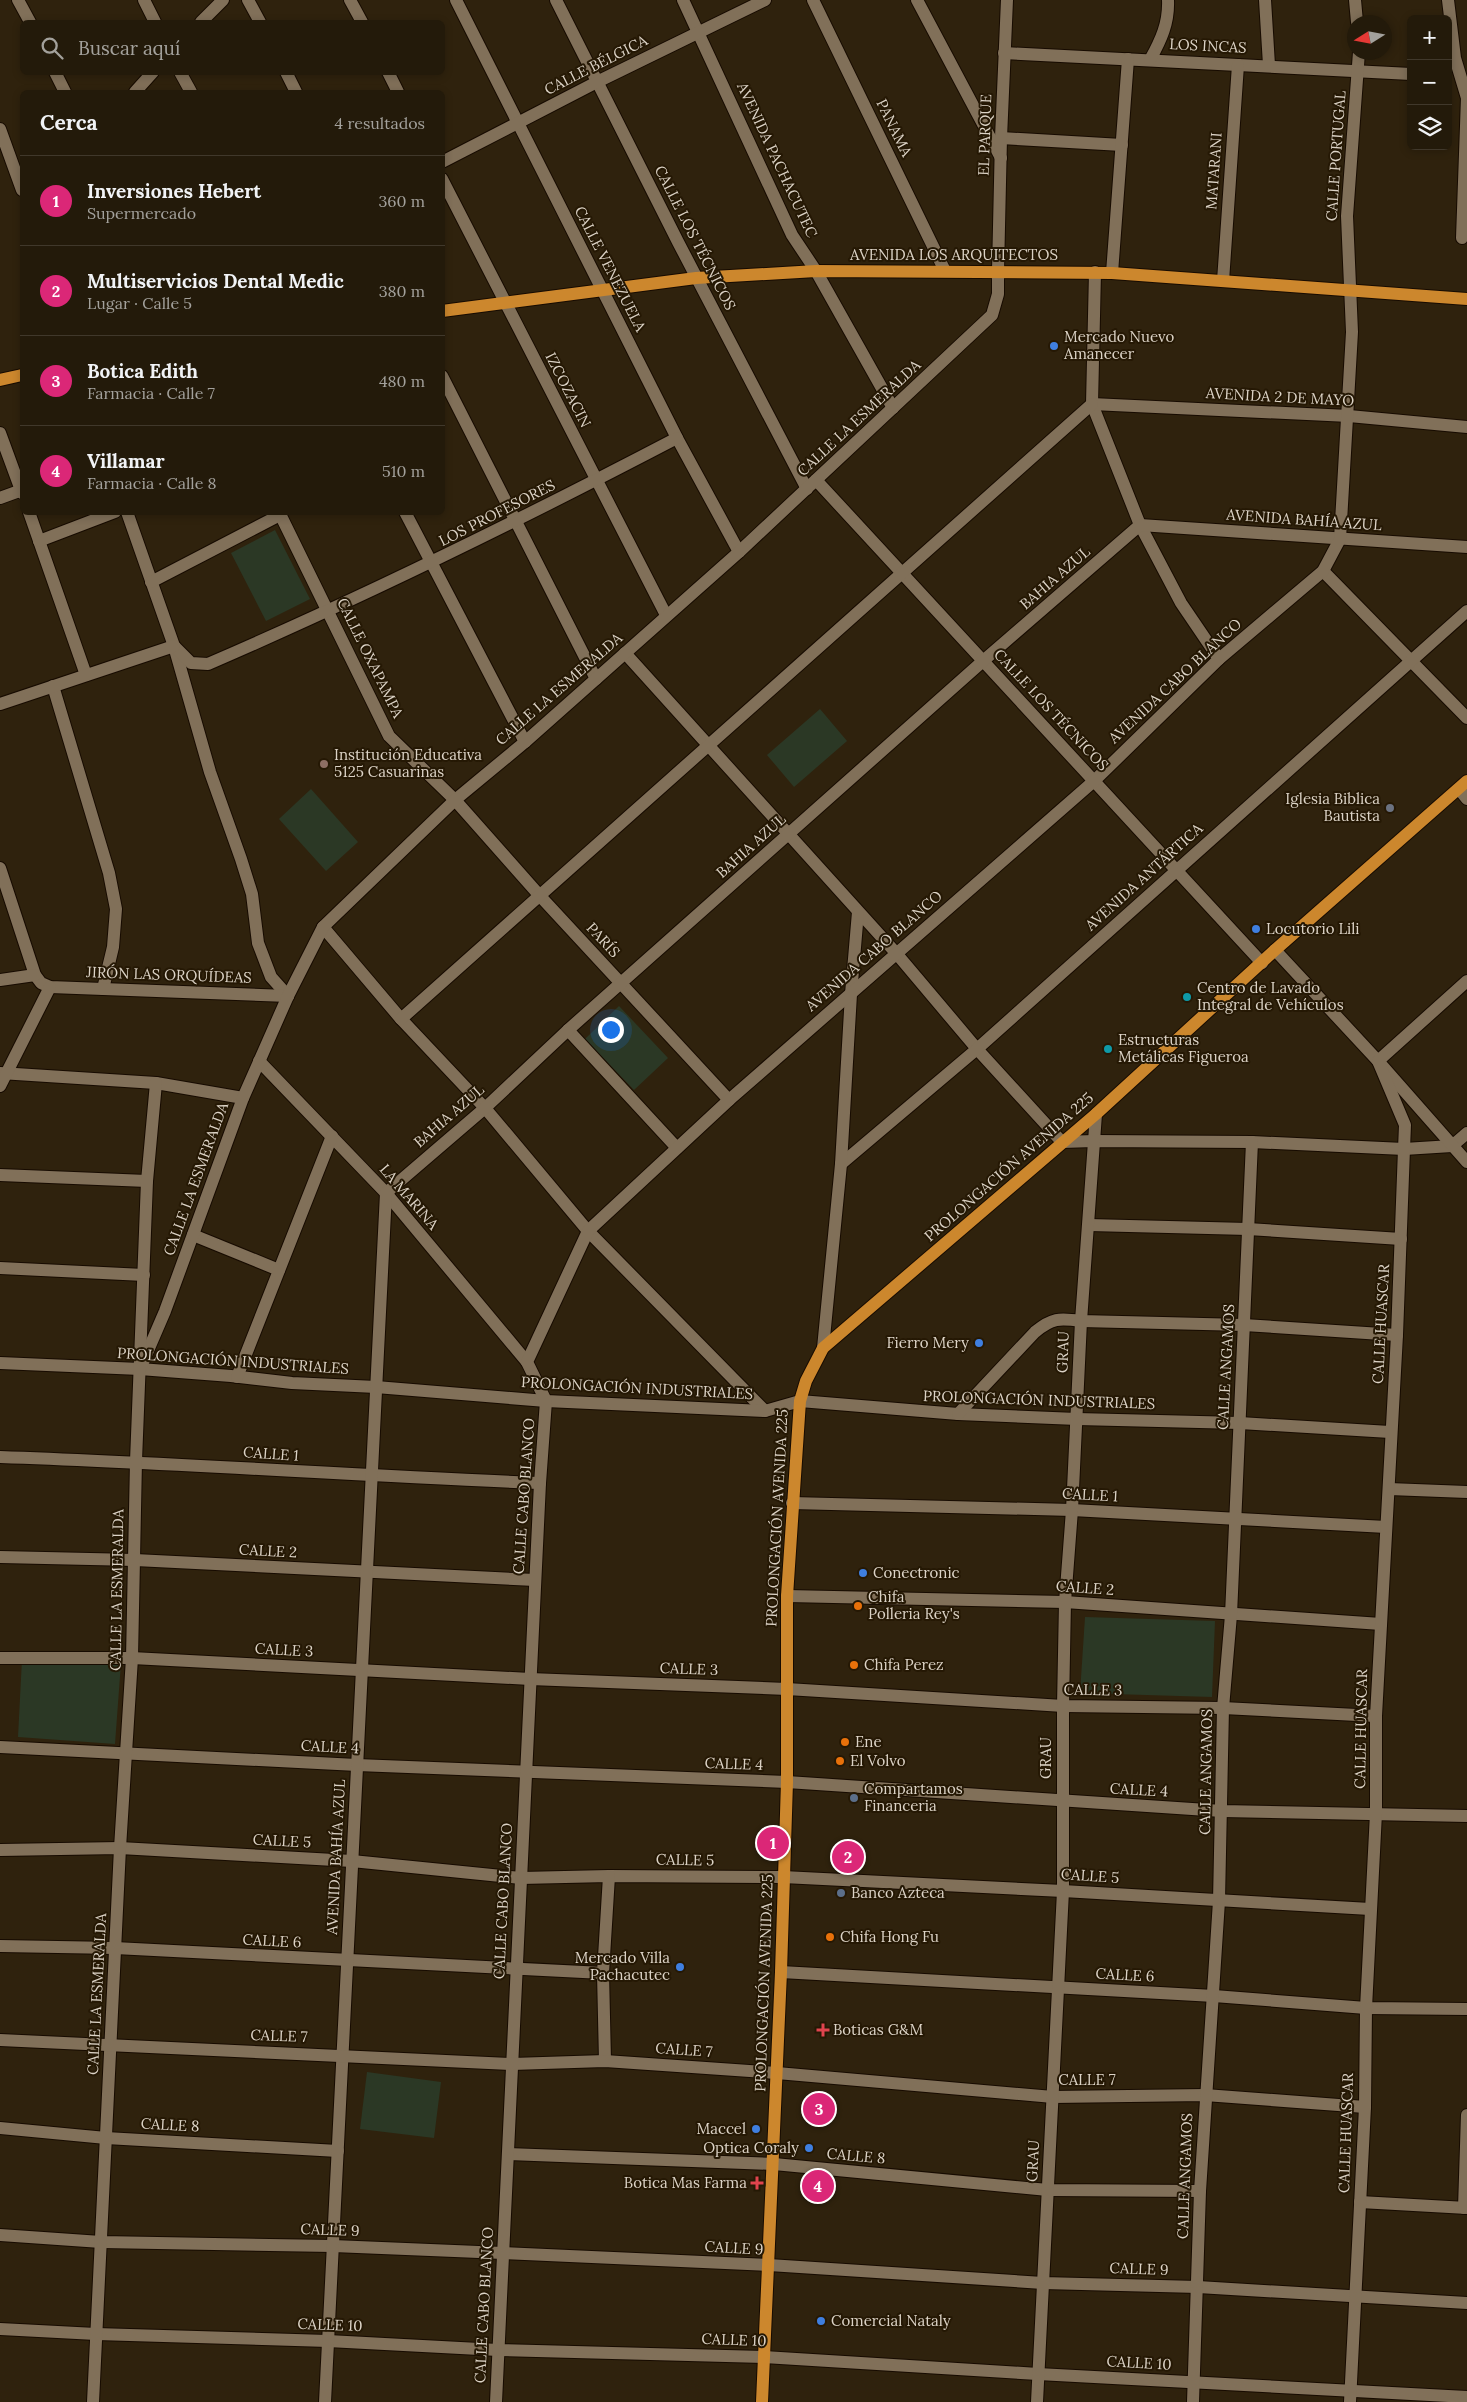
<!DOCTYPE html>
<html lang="es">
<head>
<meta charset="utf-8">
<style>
	body { margin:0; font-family:Lora,serif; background:#2f2718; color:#f1f3f6 }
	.controls { position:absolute; right:15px; top:15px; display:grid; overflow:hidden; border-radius:8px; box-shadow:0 2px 8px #0003 }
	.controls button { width:45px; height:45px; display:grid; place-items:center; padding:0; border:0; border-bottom:1px solid #40382b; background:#231a0a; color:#f1f3f6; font:25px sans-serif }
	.compass { position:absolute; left:1347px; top:15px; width:45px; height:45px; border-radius:50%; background:#231a0a; box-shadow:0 2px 8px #0003; rotate:259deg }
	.you { position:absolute; left:610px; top:1029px; width:18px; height:18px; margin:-12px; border:4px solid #fff; border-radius:50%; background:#1a73e8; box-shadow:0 0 0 8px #1a73e833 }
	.badge { display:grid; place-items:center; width:32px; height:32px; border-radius:50%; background:#db2777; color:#fff; font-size:16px; font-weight:700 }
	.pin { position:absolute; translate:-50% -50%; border:2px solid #fff; box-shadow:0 1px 5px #0006 }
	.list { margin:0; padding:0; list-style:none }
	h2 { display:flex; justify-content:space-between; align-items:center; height:65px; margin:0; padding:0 20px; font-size:21px }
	h2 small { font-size:16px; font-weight:400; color:#a3a19c }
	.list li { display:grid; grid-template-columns:32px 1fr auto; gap:15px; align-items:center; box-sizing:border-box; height:90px; padding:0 20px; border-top:1px solid #40382b }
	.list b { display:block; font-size:19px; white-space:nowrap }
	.list p { margin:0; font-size:16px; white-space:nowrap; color:#a3a19c }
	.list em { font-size:16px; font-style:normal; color:#a3a19c }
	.icon { flex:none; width:28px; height:28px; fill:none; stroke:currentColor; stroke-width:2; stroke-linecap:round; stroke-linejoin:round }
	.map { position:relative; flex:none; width:1467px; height:2402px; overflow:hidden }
	.search { position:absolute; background:#231a0a; box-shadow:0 2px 8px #0003; left:20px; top:20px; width:425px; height:55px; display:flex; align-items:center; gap:12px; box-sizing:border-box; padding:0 18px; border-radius:8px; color:#a3a19c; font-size:19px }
	.panel { position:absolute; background:#231a0a; box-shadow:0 2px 8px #0003; left:20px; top:90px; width:425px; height:425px; border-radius:8px }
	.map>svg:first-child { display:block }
	.green { fill:#2b3825 }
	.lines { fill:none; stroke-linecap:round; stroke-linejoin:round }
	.minor-casing { stroke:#170b00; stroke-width:14 }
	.tertiary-casing { stroke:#170b00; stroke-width:14 }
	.secondary-casing { stroke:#170b00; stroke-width:14 }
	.primary-casing { stroke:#170b00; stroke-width:14 }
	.minor { stroke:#817059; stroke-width:12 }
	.tertiary { stroke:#817059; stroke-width:12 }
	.secondary { stroke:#817059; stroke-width:12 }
	.primary { stroke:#cc872d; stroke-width:12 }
	.shop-dot { fill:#3f7fe0; stroke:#251804; stroke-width:2 }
	.education-dot { fill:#8d6e63; stroke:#251804; stroke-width:2 }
	.worship-dot { fill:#6b7280; stroke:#251804; stroke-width:2 }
	.culture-dot { fill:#0f9aa8; stroke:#251804; stroke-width:2 }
	.food-dot { fill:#e8710a; stroke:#251804; stroke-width:2 }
	.service-dot { fill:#5c6f8a; stroke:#251804; stroke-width:2 }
	.health-dot { fill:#e0444e; stroke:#251804; stroke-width:2 }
	.labels { text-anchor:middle; stroke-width:4; stroke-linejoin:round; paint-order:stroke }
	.street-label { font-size:15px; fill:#dcd3c6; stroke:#251804 }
	.poi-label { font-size:15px; fill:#dcd3c6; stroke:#251804; text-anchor:start }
</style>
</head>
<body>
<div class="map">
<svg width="1467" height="2402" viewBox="0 0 1467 2402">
	<rect width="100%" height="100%" fill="#2f220d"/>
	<g class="green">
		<polygon points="275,530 310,599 266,621 231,553"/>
		<polygon points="820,709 847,741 794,787 767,755"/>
		<polygon points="311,789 358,842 326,871 279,819"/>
		<polygon points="619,1006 668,1058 634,1090 585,1039"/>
		<polygon points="1085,1617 1215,1621 1212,1697 1080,1693"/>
		<polygon points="22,1659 121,1663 115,1744 18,1737"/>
		<polygon points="367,2072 441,2082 434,2138 360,2129"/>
	</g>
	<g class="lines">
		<defs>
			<g id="minor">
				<polyline points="18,0 30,22"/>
				<polyline points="144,0 155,22"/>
				<polyline points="248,0 260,22"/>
				<polyline points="350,0 362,22"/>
				<polyline points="456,0 677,438 739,552"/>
				<polyline points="556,0 678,242 807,489"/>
				<polyline points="683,0 792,235 816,271 893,408"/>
				<polyline points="813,0 945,271"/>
				<polyline points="917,0 1001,158"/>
				<polyline points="1265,0 1269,65"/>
				<polyline points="1355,0 1357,22"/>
				<polyline points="1448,0 1455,58 1467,98 1462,238"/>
				<polyline points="1004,53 1411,74"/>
				<path d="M1150 60C1161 40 1169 23 1168 0"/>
				<polyline points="55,72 65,92"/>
				<polyline points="180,72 191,92"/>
				<polyline points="286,72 296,92"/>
				<polyline points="388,72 398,92"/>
				<polyline points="0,129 22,190"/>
				<polyline points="1001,138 1122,145"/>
				<polyline points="442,162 597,82 765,0"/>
				<polyline points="442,179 666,615"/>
				<polyline points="1095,272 1092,404 1140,525 1181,603 1219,659"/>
				<polyline points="1112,273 1128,59"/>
				<polyline points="1223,281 1238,65"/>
				<polyline points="442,376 596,679"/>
				<polyline points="1092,404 1349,416 1467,427"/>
				<polyline points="0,433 22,493"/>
				<polyline points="816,480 1262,963"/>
				<polyline points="0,498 22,490"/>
				<polyline points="29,512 86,675"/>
				<polyline points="127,512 174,646 210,772 241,859 252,894 258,943 271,977 288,996"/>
				<polyline points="279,512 389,736 455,800 540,896 729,1100"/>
				<polyline points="405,512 525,742"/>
				<polyline points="39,541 115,512"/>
				<polyline points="1323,571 1467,718"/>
				<polyline points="151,582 280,515"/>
				<path d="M174 646 191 663 208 664C368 595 522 519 677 438"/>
				<polyline points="625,653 896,953 977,1049 1062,1142 1094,1141 1252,1142 1404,1149 1452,1146 1467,1133"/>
				<polyline points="53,686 109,873 116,909 113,947 103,989"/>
				<polyline points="0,704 174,646"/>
				<polyline points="1459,789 1467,799"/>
				<polyline points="0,868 35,975 41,983 50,987 288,996"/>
				<polyline points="323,927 401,1019 485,1108 588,1231 765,1411"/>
				<polyline points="1275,950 1378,1061 1467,1162"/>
				<polyline points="0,980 35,975"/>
				<polyline points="401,1019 1092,404"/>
				<polyline points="568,1030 677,1148"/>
				<polyline points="259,1061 386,1193 527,1362"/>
				<polyline points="0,1073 156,1083 243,1098"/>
				<polyline points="0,1086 50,987"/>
				<polyline points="841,1164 977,1049 1467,611"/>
				<polyline points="0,1175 147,1181"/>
				<polyline points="1089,1225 1248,1229 1401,1239"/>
				<polyline points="193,1235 279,1270"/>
				<polyline points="0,1268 144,1275"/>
				<polyline points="823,1348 841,1164 851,994 858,912"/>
				<polyline points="0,1363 140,1369 231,1376 292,1383 376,1387 546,1401 765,1411 800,1401 958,1414 1077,1419 1240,1423 1390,1432"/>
				<polyline points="140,1369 165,1311 243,1098 288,996 323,927 455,800 525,742 739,552 992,315 998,294 998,271"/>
				<polyline points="237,1377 332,1136"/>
				<path d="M958 1414 1035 1332C1052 1318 1059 1318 1081 1321L1244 1325 1397 1335"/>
				<path d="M0 1457C180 1463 360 1476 540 1483"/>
				<polyline points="1389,1489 1467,1492"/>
				<polyline points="792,1503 1072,1510 1386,1527"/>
				<polyline points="0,1557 135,1560 535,1580"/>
				<polyline points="787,1596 1065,1602 1381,1624"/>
				<polyline points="0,1658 132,1658 530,1679 787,1689 1063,1706 1223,1708 1376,1716"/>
				<polyline points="0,1747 357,1765 787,1782 1222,1811 1467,1816"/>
				<polyline points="0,1850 120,1848 352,1861 521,1878 609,1876 783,1877 1063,1891 1370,1909"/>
				<polyline points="0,1946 115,1948 603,1973"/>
				<polyline points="781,1972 1214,1996 1366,2008 1467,2009"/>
				<polyline points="605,2061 603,1973 609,1876"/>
				<polyline points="777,2073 1053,2097 1205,2095 1365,2107"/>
				<polyline points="0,2128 106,2138 338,2151"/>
				<polyline points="508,2154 774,2164 1048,2190 1200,2191"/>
				<polyline points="1360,2202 1467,2208"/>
				<polyline points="1464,2208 1467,2115"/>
				<polyline points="0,2235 101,2242 333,2246 503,2253 769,2265 1043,2283 1198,2287 1467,2303"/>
				<polyline points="0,2329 96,2334 328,2341 498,2350 764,2357 1038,2374 1467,2397"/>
				<polyline points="93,2402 120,1848 132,1658 136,1461 147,1181 156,1083"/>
				<polyline points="325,2402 386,1193 485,1108 568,1030 983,661 1140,525 1467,547"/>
				<polyline points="496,2402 540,1483 546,1401 527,1362 588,1231 729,1100 1094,781 1219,659 1323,571 1340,539 1352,332 1347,216 1359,52"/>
				<polyline points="1037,2402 1063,1891 1063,1706 1065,1602 1072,1510 1081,1321 1096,1114"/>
				<polyline points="1193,2402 1200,2191 1219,1901 1223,1708 1231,1615 1252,1142"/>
				<polyline points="1350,2402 1365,2107 1366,2008 1376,1813 1376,1716 1397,1335 1404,1149 1405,1125 1378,1061 1467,981"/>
			</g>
			<g id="tertiary">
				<polyline points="201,22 223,0"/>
				<polyline points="135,92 153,72"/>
				<polyline points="0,2040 512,2064 605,2061 777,2073"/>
			</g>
			<polyline id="secondary" points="998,271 1001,138 1007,0"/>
			<g id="primary">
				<polyline points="442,311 696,278 816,271 1112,273 1467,299"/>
				<polyline points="0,380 22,375"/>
				<polyline points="762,2402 781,1972 787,1782 787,1596 800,1401 806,1381 823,1348 1096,1114 1275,950 1467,781"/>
			</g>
		</defs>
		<use href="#minor" class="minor-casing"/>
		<use href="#tertiary" class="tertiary-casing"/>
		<use href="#secondary" class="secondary-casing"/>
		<use href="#primary" class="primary-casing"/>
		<use href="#minor" class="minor"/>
		<use href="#tertiary" class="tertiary"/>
		<use href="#secondary" class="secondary"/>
		<use href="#primary" class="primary"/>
	</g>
	<g class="shop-dot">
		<circle cx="1054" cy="346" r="5"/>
		<circle cx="1256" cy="929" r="5"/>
		<circle cx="979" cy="1343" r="5"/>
		<circle cx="863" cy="1573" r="5"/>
		<circle cx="680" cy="1967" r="5"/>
		<circle cx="756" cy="2129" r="5"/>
		<circle cx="809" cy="2148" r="5"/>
		<circle cx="821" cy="2321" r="5"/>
	</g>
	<circle class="education-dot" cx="324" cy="764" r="5"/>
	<circle class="worship-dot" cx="1390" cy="808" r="5"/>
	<g class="culture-dot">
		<circle cx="1187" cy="997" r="5"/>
		<circle cx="1108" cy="1049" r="5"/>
	</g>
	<g class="food-dot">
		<circle cx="858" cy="1606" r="5"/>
		<circle cx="854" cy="1665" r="5"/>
		<circle cx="845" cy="1742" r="5"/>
		<circle cx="840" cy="1761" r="5"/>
		<circle cx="830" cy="1937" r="5"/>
	</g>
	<g class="service-dot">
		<circle cx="854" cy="1798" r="5"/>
		<circle cx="841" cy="1893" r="5"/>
	</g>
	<g class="health-dot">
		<path d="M820.5 2022.5h5v5h5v5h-5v5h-5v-5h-5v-5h5z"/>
		<path d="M754.5 2175.5h5v5h5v5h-5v5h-5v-5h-5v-5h5z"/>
	</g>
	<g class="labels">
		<g class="street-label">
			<text transform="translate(1208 46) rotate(3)" y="5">LOS INCAS</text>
			<text transform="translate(596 65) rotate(-27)" y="5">CALLE BÉLGICA</text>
			<text transform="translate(894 128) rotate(64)" y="5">PANAMA</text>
			<text transform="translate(985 135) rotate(-88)" y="5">EL PARQUE</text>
			<text transform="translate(1336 156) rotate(-86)" y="5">CALLE PORTUGAL</text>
			<text transform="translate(777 160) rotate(65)" y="5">AVENIDA PACHACUTEC</text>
			<text transform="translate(1214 171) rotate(-86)" y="5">MATARANI</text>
			<text transform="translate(695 238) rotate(63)" y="5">CALLE LOS TÉCNICOS</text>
			<text x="954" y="260">AVENIDA LOS ARQUITECTOS</text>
			<text transform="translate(610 269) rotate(63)" y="5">CALLE VENEZUELA</text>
			<text transform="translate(568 390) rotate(63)" y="5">IZCOZACIN</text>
			<text transform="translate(1280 397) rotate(3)" y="5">AVENIDA 2 DE MAYO</text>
			<text transform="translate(859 418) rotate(-43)" y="5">CALLE LA ESMERALDA</text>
			<text transform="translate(497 513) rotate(-27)" y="5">LOS PROFESORES</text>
			<text transform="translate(1304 520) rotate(4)" y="5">AVENIDA BAHÍA AZUL</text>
			<text transform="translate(1055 578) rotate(-41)" y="5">BAHIA AZUL</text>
			<text transform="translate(370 658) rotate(64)" y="5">CALLE OXAPAMPA</text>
			<text transform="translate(1175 681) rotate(-43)" y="5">AVENIDA CABO BLANCO</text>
			<text transform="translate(559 689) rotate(-41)" y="5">CALLE LA ESMERALDA</text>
			<text transform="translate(1051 710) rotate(47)" y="5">CALLE LOS TÉCNICOS</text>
			<text transform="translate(751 846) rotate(-42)" y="5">BAHIA AZUL</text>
			<text transform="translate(1144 877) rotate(-42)" y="5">AVENIDA ANTÁRTICA</text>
			<text transform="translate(603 940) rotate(47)" y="5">PARÍS</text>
			<text transform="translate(874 951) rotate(-41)" y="5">AVENIDA CABO BLANCO</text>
			<text transform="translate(169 975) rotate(2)" y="5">JIRÓN LAS ORQUÍDEAS</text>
			<text transform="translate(449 1116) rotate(-41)" y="5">BAHIA AZUL</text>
			<text transform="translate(1009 1167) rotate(-41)" y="5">PROLONGACIÓN AVENIDA 225</text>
			<text transform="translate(196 1179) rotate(-70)" y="5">CALLE LA ESMERALDA</text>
			<text transform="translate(409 1197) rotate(49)" y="5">LA MARINA</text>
			<text transform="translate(1381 1324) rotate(-87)" y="5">CALLE HUASCAR</text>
			<text transform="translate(1063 1352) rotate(-88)" y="5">GRAU</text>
			<text transform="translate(233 1361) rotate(4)" y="5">PROLONGACIÓN INDUSTRIALES</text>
			<text transform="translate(1226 1367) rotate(-87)" y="5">CALLE ANGAMOS</text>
			<text transform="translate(637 1388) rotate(3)" y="5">PROLONGACIÓN INDUSTRIALES</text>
			<text transform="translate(1039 1400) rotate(2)" y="5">PROLONGACIÓN INDUSTRIALES</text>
			<text transform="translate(271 1454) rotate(4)" y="5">CALLE 1</text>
			<text transform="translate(1090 1495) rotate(3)" y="5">CALLE 1</text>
			<text transform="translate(524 1496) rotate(-86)" y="5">CALLE CABO BLANCO</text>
			<text transform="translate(777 1518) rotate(-87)" y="5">PROLONGACIÓN AVENIDA 225</text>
			<text transform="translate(268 1551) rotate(3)" y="5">CALLE 2</text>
			<text transform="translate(1085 1588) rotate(4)" y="5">CALLE 2</text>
			<text transform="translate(117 1590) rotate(-89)" y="5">CALLE LA ESMERALDA</text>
			<text transform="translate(284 1650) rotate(3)" y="5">CALLE 3</text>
			<text transform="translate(689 1669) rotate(2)" y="5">CALLE 3</text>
			<text transform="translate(1093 1690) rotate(1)" y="5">CALLE 3</text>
			<text transform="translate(1361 1729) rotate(-89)" y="5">CALLE HUASCAR</text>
			<text transform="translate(330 1747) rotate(3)" y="5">CALLE 4</text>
			<text transform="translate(1046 1758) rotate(-90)" y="5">GRAU</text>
			<text transform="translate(734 1764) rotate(2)" y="5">CALLE 4</text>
			<text transform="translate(1206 1772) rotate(-89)" y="5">CALLE ANGAMOS</text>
			<text transform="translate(1139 1790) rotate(3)" y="5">CALLE 4</text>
			<text transform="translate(282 1841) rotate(3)" y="5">CALLE 5</text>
			<text transform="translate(336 1857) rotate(-87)" y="5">AVENIDA BAHÍA AZUL</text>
			<text transform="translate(685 1860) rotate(1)" y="5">CALLE 5</text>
			<text transform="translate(1090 1876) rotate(4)" y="5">CALLE 5</text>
			<text transform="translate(503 1901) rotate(-87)" y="5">CALLE CABO BLANCO</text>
			<text transform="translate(272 1941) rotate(3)" y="5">CALLE 6</text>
			<text transform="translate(1125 1975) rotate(3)" y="5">CALLE 6</text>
			<text transform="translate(764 1983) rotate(-88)" y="5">PROLONGACIÓN AVENIDA 225</text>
			<text transform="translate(97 1994) rotate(-87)" y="5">CALLE LA ESMERALDA</text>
			<text transform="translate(279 2036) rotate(2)" y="5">CALLE 7</text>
			<text transform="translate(684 2050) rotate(4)" y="5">CALLE 7</text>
			<text x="1087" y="2085">CALLE 7</text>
			<text transform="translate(170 2125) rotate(3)" y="5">CALLE 8</text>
			<text transform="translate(1346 2133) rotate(-88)" y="5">CALLE HUASCAR</text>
			<text transform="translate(856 2156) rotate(5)" y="5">CALLE 8</text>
			<text transform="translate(1033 2161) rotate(-87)" y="5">GRAU</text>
			<text transform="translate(1185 2176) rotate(-88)" y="5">CALLE ANGAMOS</text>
			<text transform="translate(330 2230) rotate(2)" y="5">CALLE 9</text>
			<text transform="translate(734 2248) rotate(3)" y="5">CALLE 9</text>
			<text transform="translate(1139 2269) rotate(2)" y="5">CALLE 9</text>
			<text transform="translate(484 2305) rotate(-87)" y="5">CALLE CABO BLANCO</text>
			<text transform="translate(330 2325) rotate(2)" y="5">CALLE 10</text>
			<text transform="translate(734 2340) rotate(2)" y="5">CALLE 10</text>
			<text transform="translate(1139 2363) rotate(3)" y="5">CALLE 10</text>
		</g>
		<g class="poi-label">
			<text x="1064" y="342">Mercado Nuevo<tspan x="1064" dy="17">Amanecer</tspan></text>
			<text x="334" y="760">Institución Educativa<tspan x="334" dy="17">5125 Casuarinas</tspan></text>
			<text x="1380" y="804" text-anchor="end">Iglesia Biblica<tspan x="1380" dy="17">Bautista</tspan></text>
			<text x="1266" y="934">Locutorio Lili</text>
			<text x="1197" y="993">Centro de Lavado<tspan x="1197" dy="17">Integral de Vehículos</tspan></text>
			<text x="1118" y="1045">Estructuras<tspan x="1118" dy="17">Metálicas Figueroa</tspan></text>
			<text x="969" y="1348" text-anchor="end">Fierro Mery</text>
			<text x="873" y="1578">Conectronic</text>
			<text x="868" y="1602">Chifa<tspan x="868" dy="17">Polleria Rey's</tspan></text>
			<text x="864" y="1670">Chifa Perez</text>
			<text x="855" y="1747">Ene</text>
			<text x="850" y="1766">El Volvo</text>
			<text x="864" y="1794">Compartamos<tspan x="864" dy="17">Financeria</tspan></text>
			<text x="851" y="1898">Banco Azteca</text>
			<text x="840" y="1942">Chifa Hong Fu</text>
			<text x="670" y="1963" text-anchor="end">Mercado Villa<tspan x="670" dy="17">Pachacutec</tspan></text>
			<text x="833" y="2035">Boticas G&amp;M</text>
			<text x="746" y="2134" text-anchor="end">Maccel</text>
			<text x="799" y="2153" text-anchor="end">Optica Coraly</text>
			<text x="747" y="2188" text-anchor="end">Botica Mas Farma</text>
			<text x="831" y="2326">Comercial Nataly</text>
		</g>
	</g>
</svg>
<div class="controls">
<button>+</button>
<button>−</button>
<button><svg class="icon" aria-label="layers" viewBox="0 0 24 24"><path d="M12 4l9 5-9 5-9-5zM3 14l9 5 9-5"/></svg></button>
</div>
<svg class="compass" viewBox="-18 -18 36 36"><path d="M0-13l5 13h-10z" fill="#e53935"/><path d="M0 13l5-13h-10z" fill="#a3a19c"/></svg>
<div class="you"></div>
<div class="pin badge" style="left:773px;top:1843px">1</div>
<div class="pin badge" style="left:848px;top:1857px">2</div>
<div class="pin badge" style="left:819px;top:2109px">3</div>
<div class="pin badge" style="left:818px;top:2186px">4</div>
<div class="search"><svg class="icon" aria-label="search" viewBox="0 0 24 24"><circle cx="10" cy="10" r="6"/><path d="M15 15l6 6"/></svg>Buscar aquí</div>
<section class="panel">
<h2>Cerca<small>4 resultados</small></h2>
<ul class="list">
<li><span class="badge">1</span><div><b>Inversiones Hebert</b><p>Supermercado</p></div><em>360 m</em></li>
<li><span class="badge">2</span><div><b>Multiservicios Dental Medic</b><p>Lugar · Calle 5</p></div><em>380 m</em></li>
<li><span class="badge">3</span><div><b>Botica Edith</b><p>Farmacia · Calle 7</p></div><em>480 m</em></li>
<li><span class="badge">4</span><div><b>Villamar</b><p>Farmacia · Calle 8</p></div><em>510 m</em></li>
</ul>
</section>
</div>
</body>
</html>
